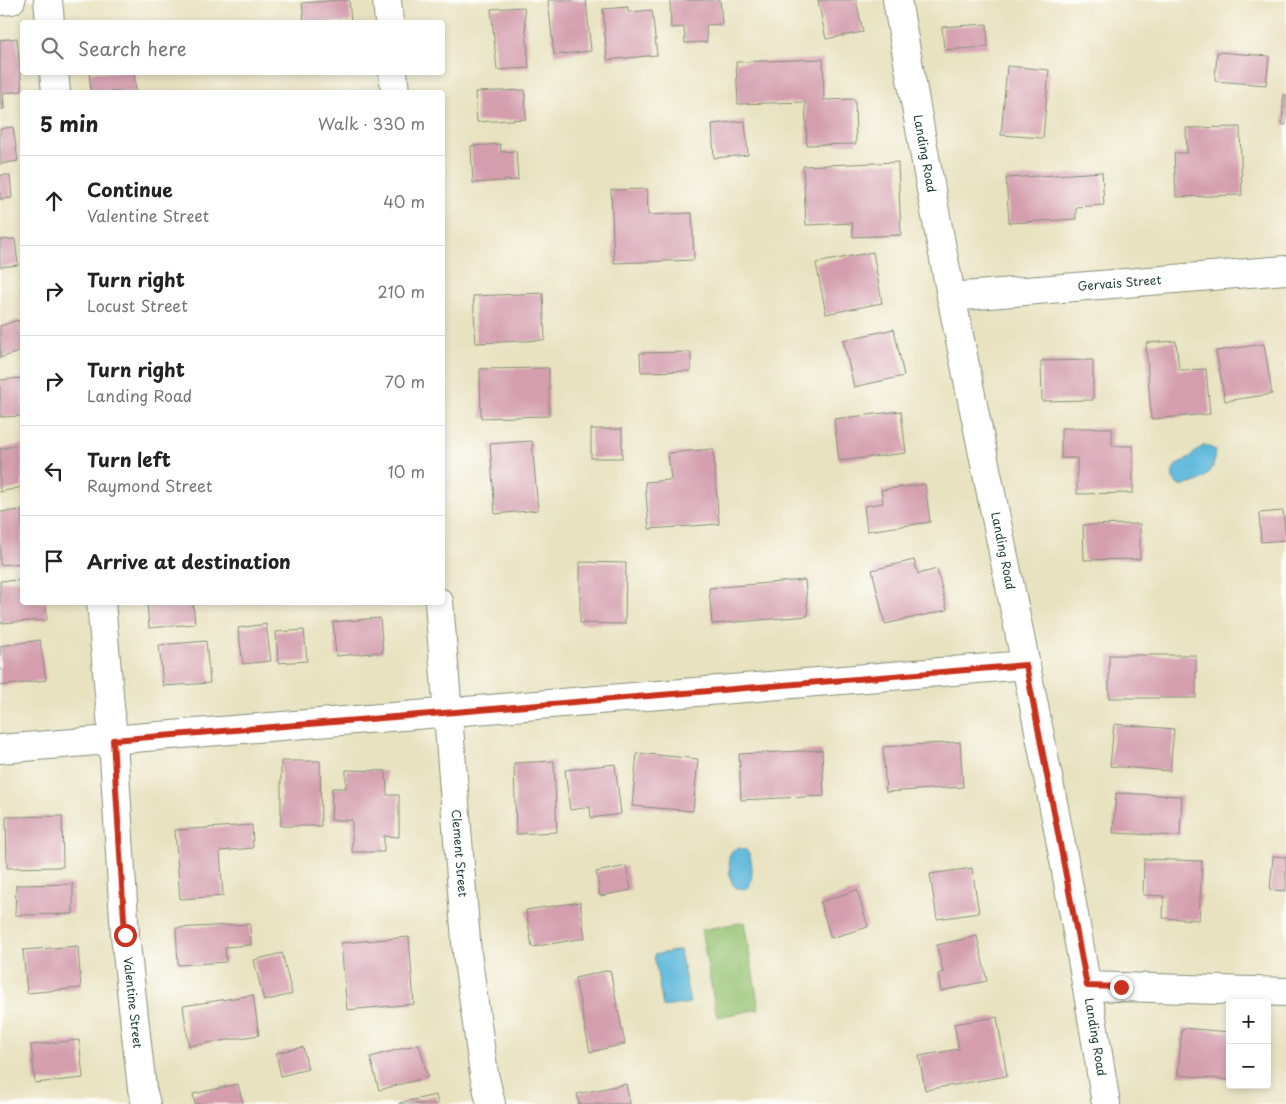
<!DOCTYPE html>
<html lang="en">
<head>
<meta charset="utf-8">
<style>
	body { margin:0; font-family:"Playpen Sans",sans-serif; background:#f2f2f2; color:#222 }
	.controls { position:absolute; right:15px; bottom:15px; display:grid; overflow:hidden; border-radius:5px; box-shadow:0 2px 8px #0003 }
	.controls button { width:45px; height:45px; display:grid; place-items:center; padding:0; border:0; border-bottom:1px solid #e0e0e0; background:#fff; color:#222; font:25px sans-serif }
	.stop { position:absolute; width:15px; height:15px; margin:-11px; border:4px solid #c8321e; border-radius:50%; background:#fff }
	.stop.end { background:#c8321e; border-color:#fff; box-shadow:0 1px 5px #0008 }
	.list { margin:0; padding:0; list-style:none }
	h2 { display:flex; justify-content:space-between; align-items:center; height:65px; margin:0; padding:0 20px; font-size:21px }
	h2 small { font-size:16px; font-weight:400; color:#767676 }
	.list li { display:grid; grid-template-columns:32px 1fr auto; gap:15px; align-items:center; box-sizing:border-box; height:90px; padding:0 20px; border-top:1px solid #e0e0e0 }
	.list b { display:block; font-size:19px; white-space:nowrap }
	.list p { margin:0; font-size:16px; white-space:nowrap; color:#767676 }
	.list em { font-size:16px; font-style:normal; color:#767676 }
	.icon { flex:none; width:28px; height:28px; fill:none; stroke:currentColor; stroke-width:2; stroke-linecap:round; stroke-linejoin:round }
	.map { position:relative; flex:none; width:1286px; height:1104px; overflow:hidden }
	.search { position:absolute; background:#fff; box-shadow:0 2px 8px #0003; left:20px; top:20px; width:425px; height:55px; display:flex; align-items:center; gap:12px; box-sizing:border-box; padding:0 18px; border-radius:5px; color:#767676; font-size:19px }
	.panel { position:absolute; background:#fff; box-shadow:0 2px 8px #0003; left:20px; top:90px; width:425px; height:515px; border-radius:5px }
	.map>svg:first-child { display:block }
	.green { fill:#95c271; stroke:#5a8052 }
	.water { fill:#5eb9db; stroke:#3e7b88 }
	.building { fill:#d49eaf }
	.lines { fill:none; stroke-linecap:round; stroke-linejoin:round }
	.minor-casing { stroke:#84907a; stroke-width:30 }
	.minor { stroke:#fff; stroke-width:28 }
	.route { stroke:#c8321e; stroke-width:6 }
	.labels { text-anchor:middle; stroke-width:4; stroke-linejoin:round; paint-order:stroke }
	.street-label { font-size:12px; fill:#1f3d34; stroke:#fdfcf7 }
</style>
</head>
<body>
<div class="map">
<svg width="1286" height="1104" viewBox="0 0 1286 1104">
	<rect width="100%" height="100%" fill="#fdfcf7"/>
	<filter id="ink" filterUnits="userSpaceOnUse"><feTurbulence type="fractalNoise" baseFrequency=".02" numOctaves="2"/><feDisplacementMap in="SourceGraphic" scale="10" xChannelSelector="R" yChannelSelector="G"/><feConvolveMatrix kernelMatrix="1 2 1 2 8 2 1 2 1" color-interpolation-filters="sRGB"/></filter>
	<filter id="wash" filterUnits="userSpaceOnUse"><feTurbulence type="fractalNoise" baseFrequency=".0096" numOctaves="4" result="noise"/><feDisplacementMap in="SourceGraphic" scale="20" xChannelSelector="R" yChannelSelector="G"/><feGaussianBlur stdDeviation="1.12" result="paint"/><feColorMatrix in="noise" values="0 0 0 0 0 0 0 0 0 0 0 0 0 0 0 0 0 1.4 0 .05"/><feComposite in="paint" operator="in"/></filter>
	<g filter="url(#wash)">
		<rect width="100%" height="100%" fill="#e8e2c0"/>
		<polygon class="green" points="744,922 759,1009 717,1017 701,930"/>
		<g class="water">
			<path d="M1204 445 1216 450C1213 456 1215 460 1213 466 1207 480 1192 486 1178 485 1171 479 1171 473 1176 465L1185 461Z"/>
			<path d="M738 848C743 849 747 849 749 854 753 862 753 879 749 887 727 896 730 870 729 856L733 850Z"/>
			<polygon points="680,950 690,1003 663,1007 654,955"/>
		</g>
		<g id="blocks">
			<g class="building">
				<polygon points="340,0 349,0 351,22 304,22 302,3"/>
				<polygon points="548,0 586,0 591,51 554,55"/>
				<polygon points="670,0 720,0 722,24 706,25 707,42 685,43 684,27 671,28"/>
				<polygon points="818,0 856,0 863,32 826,39"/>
				<polygon points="524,7 529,68 497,70 491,9"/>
				<polygon points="628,7 628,12 652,10 657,55 607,60 603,9"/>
				<polygon points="987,24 988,47 944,50 942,27"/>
				<polygon points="17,38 22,91 3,93 4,109 0,109 0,40"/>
				<polygon points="1217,52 1269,56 1266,85 1215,81"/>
				<polygon points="823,59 824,100 855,99 856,144 807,145 805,102 738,104 736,62"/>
				<polygon points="1007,66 1049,70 1043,138 1001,135"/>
				<polygon points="89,72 134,72 136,92 91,92"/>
				<polygon points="525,90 526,119 477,122 475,92"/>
				<rect x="1283" y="95" width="3" height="30"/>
				<polygon points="745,121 748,155 714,158 712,124"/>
				<polygon points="13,127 18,161 0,164 0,129"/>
				<polygon points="1240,127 1242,195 1176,197 1174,153 1187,153 1186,128"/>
				<polygon points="500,144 501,152 516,151 518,180 473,183 471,146"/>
				<polygon points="898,162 901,235 853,237 852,223 806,225 803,166"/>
				<polygon points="1102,172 1104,205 1076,207 1076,219 1009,223 1006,178"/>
				<polygon points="0,175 10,175 12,198 0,199"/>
				<polygon points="647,189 648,215 692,213 694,260 614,263 611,190"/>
				<polygon points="15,239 18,265 0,267 0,240"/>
				<polygon points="873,252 882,303 826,314 816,263"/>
				<polygon points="543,293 545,340 476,343 473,296"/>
				<polygon points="18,320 22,334 22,351 0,358 0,326"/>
				<polygon points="894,329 904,376 854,387 843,340"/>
				<polygon points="1176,341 1179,370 1206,369 1210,414 1151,419 1146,343"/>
				<polygon points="1264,344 1272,394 1225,401 1216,351"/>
				<polygon points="691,352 691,371 641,372 640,353"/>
				<polygon points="1093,360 1093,400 1042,401 1041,361"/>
				<polygon points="549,368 549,416 481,418 480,369"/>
				<polygon points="22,378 22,416 0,417 0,380"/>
				<polygon points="901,411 906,453 839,461 834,419"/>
				<polygon points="1061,428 1112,428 1112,446 1133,446 1133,493 1077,494 1077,458 1061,458"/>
				<rect x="591" y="429" width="31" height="29"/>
				<polygon points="532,441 538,510 495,514 490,444"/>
				<polygon points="22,444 22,487 0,492 0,449"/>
				<polygon points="713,449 719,524 649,529 645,482 671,480 668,453"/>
				<polygon points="925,484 930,522 867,531 864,506 883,503 881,490"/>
				<polygon points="22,510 22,563 0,565 0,512"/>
				<polygon points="1283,511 1286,540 1261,542 1259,513"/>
				<polygon points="1140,524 1140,559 1084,560 1083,525"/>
				<polygon points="914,560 918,574 937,569 947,610 885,624 872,570"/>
				<polygon points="580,562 626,563 625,624 580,623"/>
				<polygon points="22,580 22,602 46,602 47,620 0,623 0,581"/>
				<polygon points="805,580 808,616 712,624 709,588"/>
				<polygon points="147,602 193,602 195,624 149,628"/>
				<polygon points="380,618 383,652 336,656 333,622"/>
				<polygon points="266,624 271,661 243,664 238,628"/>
				<polygon points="304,630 307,661 278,663 276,632"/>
				<polygon points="40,640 46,680 0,686 0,646"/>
				<polygon points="206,641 210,683 163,686 159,645"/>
				<rect x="1109" y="655" width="87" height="43"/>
				<polygon points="1114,724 1174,729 1170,771 1110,766"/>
				<polygon points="960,742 963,787 886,792 883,747"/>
				<polygon points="822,750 824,796 741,800 739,754"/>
				<polygon points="637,753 698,759 693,811 632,806"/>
				<polygon points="281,761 320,761 321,826 281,826"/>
				<polygon points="554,761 557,832 516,834 514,763"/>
				<polygon points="615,764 621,814 591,818 590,807 570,810 565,770"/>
				<polygon points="346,770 386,771 387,795 399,795 399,837 384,836 384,852 352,852 352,820 331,820 332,788 346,788"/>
				<polygon points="1116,793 1182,796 1180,836 1113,833"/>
				<polygon points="62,816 63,867 7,868 6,817"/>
				<polygon points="252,825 253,848 220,851 223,896 180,899 175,830"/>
				<polygon points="1273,856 1286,857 1286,891 1270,890"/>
				<polygon points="1144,859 1202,861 1199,920 1163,918 1164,896 1143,895"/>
				<polygon points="626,866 631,890 600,896 596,872"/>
				<polygon points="972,868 979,913 937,919 930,874"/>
				<polygon points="73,884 73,914 15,915 16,885"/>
				<polygon points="857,890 868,927 831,938 820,902"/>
				<polygon points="580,902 585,938 532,947 526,910"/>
				<polygon points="250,924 251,945 225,947 226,962 178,965 176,928"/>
				<polygon points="977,936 987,981 941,991 938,974 943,972 937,945"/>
				<polygon points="409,937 414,1004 347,1010 341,943"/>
				<polygon points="78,946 81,988 27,993 23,950"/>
				<polygon points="282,953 292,994 264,1001 254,960"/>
				<polygon points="610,970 625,1044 590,1052 575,978"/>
				<polygon points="253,995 259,1035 189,1046 183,1006"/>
				<polygon points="997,1017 1007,1076 925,1090 919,1056 959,1049 954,1024"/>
				<polygon points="1182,1028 1230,1032 1230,1080 1178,1075"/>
				<polygon points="79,1040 83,1078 35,1083 31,1045"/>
				<polygon points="419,1044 428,1077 379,1090 370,1057"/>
				<polygon points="303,1047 308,1069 281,1076 276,1053"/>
				<polygon points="238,1084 243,1104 195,1104 193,1094"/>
				<polygon points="626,1084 630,1104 579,1104 577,1094"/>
				<polygon points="436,1095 438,1104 399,1104 399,1103"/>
			</g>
		</g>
	</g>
	<g filter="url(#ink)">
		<use href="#blocks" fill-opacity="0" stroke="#84907a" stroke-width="1"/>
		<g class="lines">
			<defs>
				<g id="minor">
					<polyline points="48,0 50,22"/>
					<polyline points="387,0 389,22"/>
					<path id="s1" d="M897 0C915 100 932 200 952 300 1005 568 1064 834 1106 1104"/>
					<polyline points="0,1 11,0"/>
					<polyline points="54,72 56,92"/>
					<polyline points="393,72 395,92"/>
					<path id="s2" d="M951 297 1286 270"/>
					<path id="s3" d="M101 602 113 740 125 935 142 1089 146 1104"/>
					<path id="s4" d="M439 602 467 953 484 1074 491 1104"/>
					<polyline points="0,749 1025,665"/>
					<polyline points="1087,986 1286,992"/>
				</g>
			</defs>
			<use href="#minor" class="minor-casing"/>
			<use href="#minor" class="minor"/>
		</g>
	</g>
	<g class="lines" filter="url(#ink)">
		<polyline class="route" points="125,935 113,740 1026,665 1087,986 1121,987"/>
	</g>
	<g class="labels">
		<g class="street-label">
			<text dy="4" stroke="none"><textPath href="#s1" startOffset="156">Landing Road</textPath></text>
			<text dy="4" stroke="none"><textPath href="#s2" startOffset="169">Gervais Street</textPath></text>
			<text dy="4" stroke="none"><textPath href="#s1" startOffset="561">Landing Road</textPath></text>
			<text dy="4" stroke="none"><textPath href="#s4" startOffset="252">Clement Street</textPath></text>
			<text dy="4" stroke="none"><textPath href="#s3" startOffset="402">Valentine Street</textPath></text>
			<text dy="4" stroke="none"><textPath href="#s1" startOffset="1056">Landing Road</textPath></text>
		</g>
	</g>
</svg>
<div class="controls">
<button>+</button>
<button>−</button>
</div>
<div class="stop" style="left:125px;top:935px"></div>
<div class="stop end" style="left:1121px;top:987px"></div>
<div class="search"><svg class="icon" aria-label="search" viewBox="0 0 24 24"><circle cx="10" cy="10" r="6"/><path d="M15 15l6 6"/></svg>Search here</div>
<section class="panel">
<h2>5 min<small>Walk · 330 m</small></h2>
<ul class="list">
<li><svg class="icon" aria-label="ahead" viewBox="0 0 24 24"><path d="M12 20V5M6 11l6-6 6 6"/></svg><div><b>Continue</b><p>Valentine Street</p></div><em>40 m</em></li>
<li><svg class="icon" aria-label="right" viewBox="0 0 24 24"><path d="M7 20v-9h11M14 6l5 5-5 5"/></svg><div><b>Turn right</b><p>Locust Street</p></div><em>210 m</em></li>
<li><svg class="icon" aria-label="right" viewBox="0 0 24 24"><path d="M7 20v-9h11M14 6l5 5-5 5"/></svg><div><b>Turn right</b><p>Landing Road</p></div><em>70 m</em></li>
<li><svg class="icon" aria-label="left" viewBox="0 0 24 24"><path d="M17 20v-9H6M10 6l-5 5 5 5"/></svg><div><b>Turn left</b><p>Raymond Street</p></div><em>10 m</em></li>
<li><svg class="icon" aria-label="arrive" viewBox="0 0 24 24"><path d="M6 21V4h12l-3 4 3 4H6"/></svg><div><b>Arrive at destination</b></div></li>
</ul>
</section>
</div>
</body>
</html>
